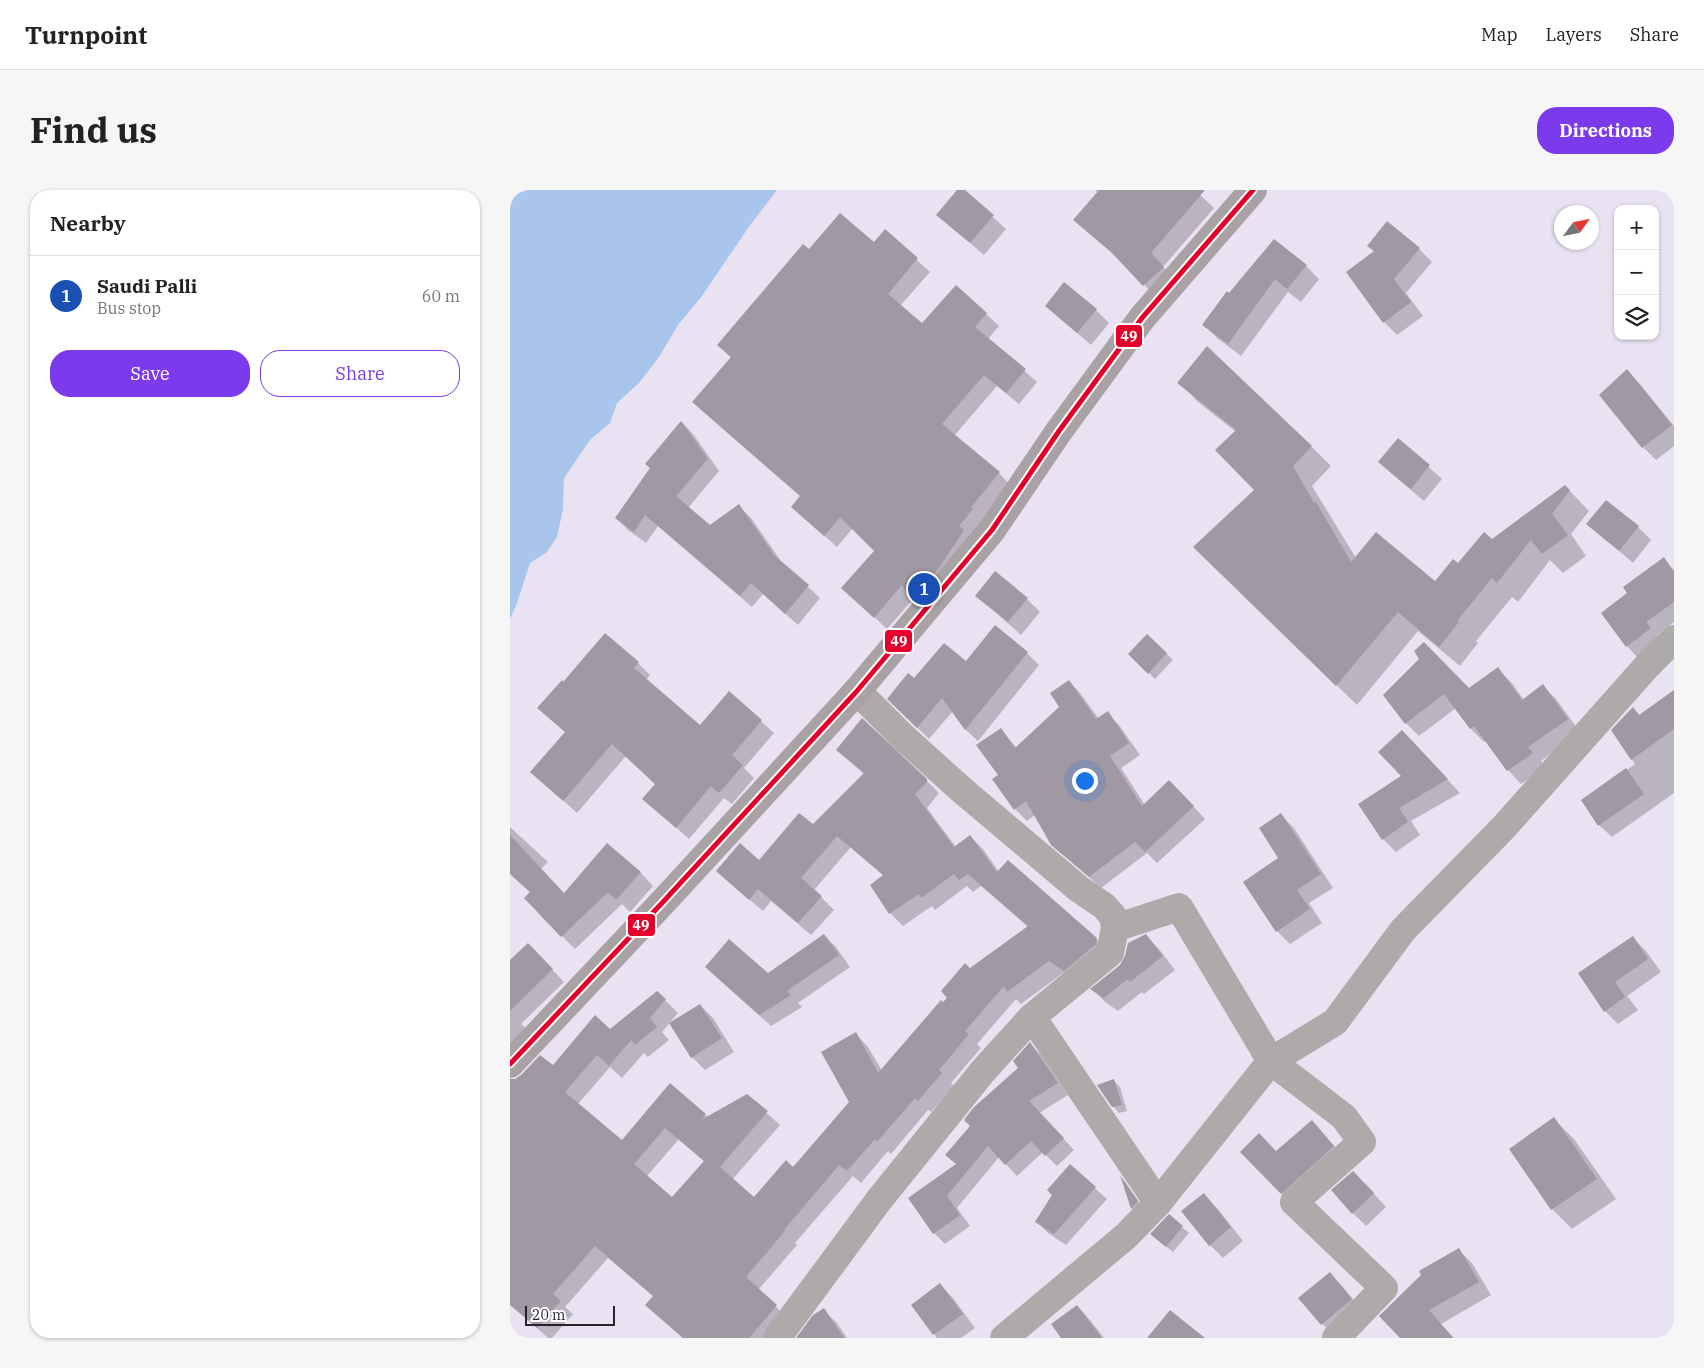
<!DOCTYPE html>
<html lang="en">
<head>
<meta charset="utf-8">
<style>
	body { margin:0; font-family:"IBM Plex Serif",serif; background:#f6f6f6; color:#222 }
	.controls { position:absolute; right:15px; top:15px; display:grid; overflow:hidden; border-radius:10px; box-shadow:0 1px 4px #0004 }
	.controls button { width:45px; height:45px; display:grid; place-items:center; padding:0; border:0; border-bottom:1px solid #e0e0e0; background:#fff; color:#222; font:25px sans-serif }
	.compass { position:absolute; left:1044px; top:15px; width:45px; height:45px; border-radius:50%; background:#fff; box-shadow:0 1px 4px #0004; rotate:57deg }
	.scale { position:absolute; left:15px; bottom:12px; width:90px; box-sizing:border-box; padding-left:5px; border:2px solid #26222c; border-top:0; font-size:14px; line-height:18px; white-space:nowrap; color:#26222c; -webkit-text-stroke:4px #fff; paint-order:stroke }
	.you { position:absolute; left:574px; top:590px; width:18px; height:18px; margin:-12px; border:4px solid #fff; border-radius:50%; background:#1a73e8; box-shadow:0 0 0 8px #1a73e833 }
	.badge { display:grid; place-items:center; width:32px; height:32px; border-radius:50%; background:#7c3aed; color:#fff; font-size:16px; font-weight:700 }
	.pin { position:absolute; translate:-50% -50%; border:2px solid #fff; box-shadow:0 1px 5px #0006 }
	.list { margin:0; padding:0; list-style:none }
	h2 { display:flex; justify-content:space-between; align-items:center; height:65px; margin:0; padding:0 20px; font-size:21px }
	h2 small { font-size:16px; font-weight:400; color:#767676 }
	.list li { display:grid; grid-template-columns:32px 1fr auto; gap:15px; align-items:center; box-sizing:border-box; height:80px; padding:0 20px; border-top:1px solid #e0e0e0 }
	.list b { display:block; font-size:19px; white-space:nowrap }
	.list p { margin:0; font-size:16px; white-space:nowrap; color:#767676 }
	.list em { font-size:16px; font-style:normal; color:#767676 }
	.actions { display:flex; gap:10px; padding:15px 20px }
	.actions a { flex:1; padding:11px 0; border:1px solid #7c3aed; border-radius:20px; text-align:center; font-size:18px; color:#7c3aed }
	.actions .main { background:#7c3aed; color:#fff }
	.icon { flex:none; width:28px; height:28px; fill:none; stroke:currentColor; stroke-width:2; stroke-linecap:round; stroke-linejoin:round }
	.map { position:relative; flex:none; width:1164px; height:1148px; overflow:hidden; border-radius:20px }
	header { display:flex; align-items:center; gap:30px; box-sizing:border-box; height:70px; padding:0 25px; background:#fff; border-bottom:1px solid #e0e0e0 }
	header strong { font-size:24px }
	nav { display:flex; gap:28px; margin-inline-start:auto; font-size:18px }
	.intro { display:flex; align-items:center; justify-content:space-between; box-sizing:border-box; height:120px; padding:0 30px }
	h1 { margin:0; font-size:35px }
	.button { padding:12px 22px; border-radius:20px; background:#7c3aed; color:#fff; font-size:18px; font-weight:700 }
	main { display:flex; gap:30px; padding:0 30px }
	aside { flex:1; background:#fff; border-radius:20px; box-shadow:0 1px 4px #0004 }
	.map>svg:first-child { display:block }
	.water { fill:#a9c5eb }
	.shadow { fill:#0003; fill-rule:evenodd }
	.building { fill:#a098a2; fill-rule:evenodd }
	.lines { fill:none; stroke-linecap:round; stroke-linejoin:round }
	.street { stroke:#aeaaa9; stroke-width:28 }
	.primary { stroke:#a8a2a4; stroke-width:28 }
	.bus-1-casing { stroke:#fff; stroke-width:9 }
	.bus-1 { stroke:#e4002b; stroke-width:5 }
	.line-badge { stroke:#fff; stroke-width:2 }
	.badge-label { font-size:14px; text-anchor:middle; font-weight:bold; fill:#fff }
</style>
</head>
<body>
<header>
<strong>Turnpoint</strong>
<nav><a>Map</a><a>Layers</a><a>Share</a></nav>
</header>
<div class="intro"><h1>Find us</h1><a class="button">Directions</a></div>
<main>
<aside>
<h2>Nearby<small></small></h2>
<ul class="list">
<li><span class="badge" style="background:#1a4fb4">1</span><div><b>Saudi Palli</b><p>Bus stop</p></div><em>60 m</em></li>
</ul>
<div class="actions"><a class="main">Save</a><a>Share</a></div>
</aside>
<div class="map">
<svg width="1164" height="1148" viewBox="0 0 1164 1148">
	<rect width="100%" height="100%" fill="#e9e2f3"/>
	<polygon class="water" points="0,0 267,0 238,38 192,106 168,135 149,167 129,193 107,213 100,233 80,250 54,288 53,319 47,347 36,363 20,373 7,413 0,429"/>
	<g class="shadow">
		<polygon points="449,0 453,0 496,39 474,65 428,25"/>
		<polygon points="585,0 685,0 704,18 653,77 666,90 647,108 611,71 565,30 588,3"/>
		<polygon points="375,41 420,82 390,116 412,135 476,124 489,136 478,149 527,192 509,214 487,196 444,246 489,283 501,296 413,418 404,408 377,439 333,398 366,361 343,338 327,357 282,317 291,307 221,168 209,155 299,61 364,54"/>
		<polygon points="909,59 922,72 896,103 913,126 887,145 874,132 838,82"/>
		<polygon points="796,76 809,89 791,112 778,102 731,166 707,148 694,135 719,105"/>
		<polygon points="536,116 586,120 599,133 581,155"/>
		<polygon points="1117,181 1130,194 1164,236 1164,256 1146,270 1133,257"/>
		<polygon points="669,192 801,256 821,276 802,296 846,368 925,392 1055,296 1079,321 1061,344 1076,366 1053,383 1040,370 1008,412 1002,407 966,451 968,453 950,476 908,441 847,515 705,377 746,300 726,242 688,212"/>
		<polygon points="172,232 183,244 209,281 178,318 200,337 229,316 241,328 273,374 310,408 288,435 253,404 242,417 148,336 136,353 118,340 106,328"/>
		<polygon points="888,250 932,289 914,311 883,285 870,272"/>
		<polygon points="1078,334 1128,337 1141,350 1123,373"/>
		<polygon points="1153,369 1164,380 1164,432 1147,445 1152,451 1128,468 1117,456 1119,404"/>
		<polygon points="467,406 517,409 530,422 511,445"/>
		<polygon points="637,445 663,470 645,489 619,464"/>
		<polygon points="517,463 529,475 468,551 456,540 443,521 419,549 378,509 404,490 456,473"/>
		<polygon points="128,473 140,485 136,490 190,537 219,503 264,543 234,578 244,588 222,614 214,608 179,649 134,609 146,595 116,566 67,623 22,582 56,543 29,518 54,494"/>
		<polygon points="988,479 1001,492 1014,510 1033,496 1046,509 1070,542 1031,571 1035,577 1011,594 998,580 976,550 974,552 961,539 946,518 909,546 896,533 875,505 959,499"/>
		<polygon points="559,491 570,503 589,529 597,523 609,535 630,565 611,578 635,615 671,603 695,629 647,673 637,663 591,698 542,654 525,625 517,631 505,619 490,585 491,540 507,558 551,517"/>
		<polygon points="1164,502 1164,603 1102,647 1089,635 1072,611 1125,574 1102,540 1123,518 1130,526"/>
		<polygon points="905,555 950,603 901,631 910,645 886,662 873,649"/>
		<path d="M328 560 416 590 429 603 417 618 446 657 460 646 473 659 489 682 586 749 599 762 567 793 553 783 511 814 506 809 467 854 471 858 441 893 444 896 421 922 418 920 381 964 378 961 351 993 343 986 285 1053 287 1055 248 1100 279 1129 263 1148H173L136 1115 144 1107 98 1068 55 1117 63 1124 42 1148H38L0 1114V909L4 890 43 877 100 840 147 802 168 823 152 842 159 850 138 867 134 863 112 888 100 877 68 914 112 951 195 925 198 927 237 905 270 935 222 990 244 1009 283 979 341 912 346 844 358 857 372 881 433 814 460 779 518 737 471 696 463 702 457 696 425 720 422 716 393 736 380 723 374 686 341 657 304 700 324 720 301 745 261 711 253 721 220 693 249 671 303 636 354 584ZM169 949 195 972 163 1009 137 986Z"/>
		<polygon points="771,625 784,638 823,698 799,713 812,733 780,754 767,741"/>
		<polygon points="0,637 38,672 31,679 54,704 130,682 143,696 120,722 112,714 65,759 52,746 21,703 0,684"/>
		<polygon points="314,745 326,757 340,777 288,813 292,817 261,836 208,788 258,784"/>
		<polygon points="636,746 649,759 665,780 634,804 632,802 608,821 595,812 582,799 611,775"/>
		<polygon points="1123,748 1136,761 1151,782 1117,806 1128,820 1108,834 1095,821 1069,784"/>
		<polygon points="18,754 54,792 11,834 16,838 0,876 0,771"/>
		<polygon points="190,815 203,828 224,862 195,880 182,867"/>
		<polygon points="520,854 531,865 558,905 529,923 564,960 547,976 533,962 507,986 489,967 447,1018 460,1036 435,1054 424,1043 447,975 509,878"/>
		<polygon points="604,891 610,897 617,921 609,923 603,916"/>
		<polygon points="1044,929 1064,949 1106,1009 1062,1039 1042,1019 1001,960"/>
		<polygon points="801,931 836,969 785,1016 732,962 766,963"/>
		<polygon points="560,976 597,1009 556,1055 538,1043 526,1031"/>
		<polygon points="613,989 633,1018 628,1024 622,1018"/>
		<polygon points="856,995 876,1017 856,1036 843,1023"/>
		<polygon points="693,1004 707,1018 733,1051 713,1068 700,1055"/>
		<polygon points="659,1026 679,1043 663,1062 648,1050"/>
		<polygon points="949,1060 962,1073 981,1105 931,1134 944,1148 892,1148 871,1126"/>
		<polygon points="820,1084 833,1097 854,1123 825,1148 790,1108"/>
		<polygon points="430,1095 443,1108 465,1138 451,1148 427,1148 402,1115"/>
		<polygon points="567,1116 580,1130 594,1148 553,1148 543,1134"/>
		<polygon points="313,1120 327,1133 337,1148 297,1148 293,1142"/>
		<polygon points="1164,1139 1164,1148 1158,1148 1156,1144"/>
	</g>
	<g class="building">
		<polygon points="447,0 455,0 484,25 460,53 426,25"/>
		<polygon points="589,0 695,0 641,63 654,77 633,96 601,62 563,30"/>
		<polygon points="330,23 364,52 375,39 408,68 378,104 412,133 446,95 477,123 465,137 516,179 496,203 474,185 432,234 490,282 461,317 463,319 449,336 454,340 429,378 416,394 399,406 392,395 364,428 331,398 364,361 330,327 314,346 281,317 290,306 182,212 221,167 207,155 293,54 299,59"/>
		<polygon points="877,31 910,58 884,89 901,112 873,133 836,82 864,61 857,56"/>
		<polygon points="764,49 797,75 777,99 765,89 718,154 692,135 717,101 719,103"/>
		<polygon points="554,92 587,119 567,143 535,116"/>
		<polygon points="697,156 802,256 783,276 804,313 806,312 841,372 866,342 925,391 943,369 948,373 974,342 982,349 1055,295 1060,300 1042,324 1058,345 1032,364 1021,350 987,393 982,388 947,431 949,432 929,457 888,422 826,496 683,357 744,300 705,260 726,240 667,193"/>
		<polygon points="1117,179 1162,235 1132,258 1089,205"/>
		<polygon points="171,231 198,269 166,306 200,335 229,314 264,365 299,395 275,424 241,393 230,406 135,325 124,342 105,328 140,278 135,274"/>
		<polygon points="888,248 920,275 901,299 868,272"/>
		<polygon points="1096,310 1129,336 1109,361 1076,334"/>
		<polygon points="1154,367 1164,382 1164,412 1136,432 1141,438 1116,457 1091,423 1117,403 1113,397"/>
		<polygon points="485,381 518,408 498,432 465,406"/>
		<polygon points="485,435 518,462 455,540 432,508 407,538 377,509 398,483 404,488 434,453 456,471"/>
		<polygon points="95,443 129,472 124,478 190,535 219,501 252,530 222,565 233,575 209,603 201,596 166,638 132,609 145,594 102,554 53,611 20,582 55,542 27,518 52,490 53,492"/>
		<polygon points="637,444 657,463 638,484 618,464"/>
		<polygon points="914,452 959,498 988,477 1012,510 1033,494 1058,529 1018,557 1023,563 997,581 964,536 960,539 934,504 895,534 873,505 909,469 904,461"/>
		<polygon points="559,490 586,529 598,521 619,553 600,566 632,616 659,590 684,616 635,662 625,652 579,687 541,655 516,611 504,620 482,589 488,585 466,555 491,538 505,558 549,517 540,503"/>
		<polygon points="1164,500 1164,539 1121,570 1101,540 1123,517 1129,525"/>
		<path d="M352 528 417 589V592L405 604 444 657 460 645 487 682 498 670 587 748 586 754 554 781 539 771 497 802 494 796 455 841 459 844 429 880 432 883 408 911 405 908 367 952 365 949 337 981 329 975 274 1040 275 1041 236 1087 267 1115 239 1148H173L135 1115 143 1106 85 1056 43 1104 51 1111 27 1138 0 1115V889H5L11 885 30 865 43 875 85 825 100 839 147 801 156 809 140 828 147 837 125 855 121 850 99 876 87 865 55 902 112 950 160 893 196 924 191 930 237 904 258 921 210 977 244 1007 276 970 283 977 339 912 311 862 346 842 368 883 431 810 433 812 437 808 431 801 455 773 460 778 518 736 458 684 449 690 444 684 411 708 409 704 379 724 360 695 373 685 327 646 291 688 312 706 288 733 248 699 239 710 206 681 230 653 249 670 289 623 303 634 354 583 326 560ZM155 938 194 971 162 1007 124 974Z"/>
		<polygon points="892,540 938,589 889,618 898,632 872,650 848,614 891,586 868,562"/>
		<polygon points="1116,578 1134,604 1088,636 1071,610"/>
		<polygon points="771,623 811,684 787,700 800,719 766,742 733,692 768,668 749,638"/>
		<polygon points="0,645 54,703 97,653 131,682 106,710 98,702 51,747 14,708 20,702 0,684"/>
		<polygon points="314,744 329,765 277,801 281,805 249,825 195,777 219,749 258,783"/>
		<polygon points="636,744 653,766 620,792 618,789 594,808 580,799 610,775 615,766 618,753"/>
		<polygon points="1123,746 1138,769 1105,792 1115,807 1094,822 1068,783"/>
		<polygon points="18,753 43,779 0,821 0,770"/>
		<polygon points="190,814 212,848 181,868 159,833"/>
		<polygon points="520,852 548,893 519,911 554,948 535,966 521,951 495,975 478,956 437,1006 450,1025 423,1044 398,1008 446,974 435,965 460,936 454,930 463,918 508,878 503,871"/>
		<polygon points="604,889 612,915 602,917 587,895"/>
		<polygon points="1044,927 1087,989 1041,1020 999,959"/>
		<polygon points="802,930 824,956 771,1004 730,962 749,943 766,961"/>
		<polygon points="560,974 586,997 544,1044 525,1032 542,1005 537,1000"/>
		<polygon points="843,981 864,1003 842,1024 821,1000"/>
		<polygon points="610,985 628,1011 621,1019"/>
		<polygon points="694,1003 721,1037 699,1056 671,1021"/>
		<polygon points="659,1024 673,1036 656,1057 640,1044"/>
		<polygon points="949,1058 969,1092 919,1120 943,1148 890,1148 869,1126 911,1085 909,1081"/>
		<polygon points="820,1082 842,1109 811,1135 788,1108"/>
		<polygon points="430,1093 453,1124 423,1145 401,1115"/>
		<polygon points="567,1115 592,1148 551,1148 541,1134"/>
		<polygon points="314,1118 334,1148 286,1148 303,1125"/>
		<polygon points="660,1120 695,1148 637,1148"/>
	</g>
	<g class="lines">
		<g class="street">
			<polyline points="605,738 669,717 761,871 834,927 852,952 784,1012 874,1098 826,1148"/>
			<polyline points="522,827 648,1013"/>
			<polyline points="267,1148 369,1010 473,881 522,827 600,763 605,738 603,726 594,716 569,699 453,601 392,546 347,501"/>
			<polyline points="494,1148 616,1046 648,1013 761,871 825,832 893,740 994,637 1137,476 1164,449"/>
		</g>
		<polyline class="primary" points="0,874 153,712 347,501 482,340 549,241 632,128 743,0"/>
		<defs>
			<polyline id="bus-1" points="0,874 153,712 347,501 482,340 549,241 632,128 743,0"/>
		</defs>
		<use href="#bus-1" class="bus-1-casing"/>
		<use href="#bus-1" class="bus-1"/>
	</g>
	<g class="line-badge">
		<rect x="605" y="134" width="28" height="24" rx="5" fill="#e4002b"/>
		<rect x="374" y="439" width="29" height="24" rx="5" fill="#e4002b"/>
		<rect x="117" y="723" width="29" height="24" rx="5" fill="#e4002b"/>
	</g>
	<g class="badge-label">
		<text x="619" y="151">49</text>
		<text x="389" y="456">49</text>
		<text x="131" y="740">49</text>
	</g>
</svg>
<div class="controls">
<button>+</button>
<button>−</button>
<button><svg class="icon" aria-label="layers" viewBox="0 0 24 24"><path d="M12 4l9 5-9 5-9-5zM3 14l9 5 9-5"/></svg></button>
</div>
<svg class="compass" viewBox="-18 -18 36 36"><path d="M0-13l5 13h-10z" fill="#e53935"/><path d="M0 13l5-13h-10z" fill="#767676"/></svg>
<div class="scale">20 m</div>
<div class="you"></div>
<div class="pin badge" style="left:414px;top:399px;background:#1a4fb4">1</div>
</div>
</main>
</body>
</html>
